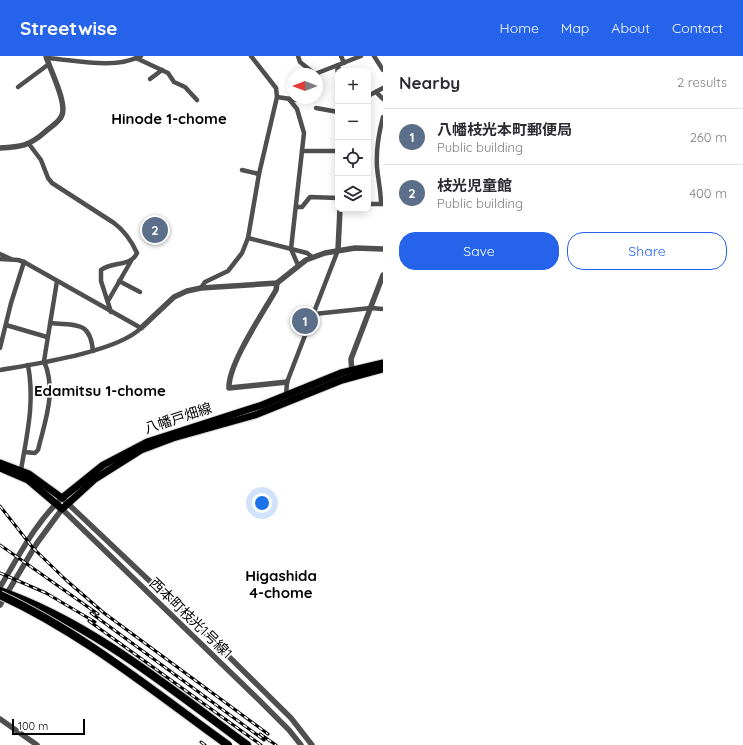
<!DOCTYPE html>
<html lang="en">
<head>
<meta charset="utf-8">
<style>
	body { margin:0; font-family:Quicksand,"Noto Sans JP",sans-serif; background:#f7f7f7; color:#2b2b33 }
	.controls { position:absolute; right:12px; top:12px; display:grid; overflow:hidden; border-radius:8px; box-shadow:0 2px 10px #0003 }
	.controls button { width:36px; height:36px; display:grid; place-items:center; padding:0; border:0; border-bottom:1px solid #e1e1e2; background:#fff; color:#2b2b33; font:20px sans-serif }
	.compass { position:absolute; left:287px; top:12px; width:36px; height:36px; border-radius:50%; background:#fff; box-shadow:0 2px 10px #0003; rotate:270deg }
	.scale { position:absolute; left:12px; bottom:10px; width:73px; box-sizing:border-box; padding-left:4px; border:2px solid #000; border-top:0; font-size:11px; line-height:14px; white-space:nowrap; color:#000; -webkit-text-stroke:3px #fff; paint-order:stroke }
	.you { position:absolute; left:262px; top:447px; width:14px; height:14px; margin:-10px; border:3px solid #fff; border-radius:50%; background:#1a73e8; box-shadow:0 0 0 6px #1a73e833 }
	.badge { display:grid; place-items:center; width:26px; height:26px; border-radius:50%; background:#2563eb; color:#fff; font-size:13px; font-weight:700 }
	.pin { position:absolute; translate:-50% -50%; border:2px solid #fff; box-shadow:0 1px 4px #0006 }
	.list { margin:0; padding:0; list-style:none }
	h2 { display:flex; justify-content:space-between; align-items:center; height:52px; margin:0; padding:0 16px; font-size:17px }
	h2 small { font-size:13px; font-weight:400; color:#7c7c81 }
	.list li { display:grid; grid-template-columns:26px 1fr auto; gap:12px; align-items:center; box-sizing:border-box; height:56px; padding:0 16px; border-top:1px solid #e1e1e2 }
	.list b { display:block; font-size:15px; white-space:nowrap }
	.list p { margin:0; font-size:13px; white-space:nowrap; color:#7c7c81 }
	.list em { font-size:13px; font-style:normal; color:#7c7c81 }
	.actions { display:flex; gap:8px; padding:12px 16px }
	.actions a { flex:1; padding:9px 0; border:1px solid #2563eb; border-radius:16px; text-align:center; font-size:14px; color:#2563eb }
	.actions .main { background:#2563eb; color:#fff }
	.icon { flex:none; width:22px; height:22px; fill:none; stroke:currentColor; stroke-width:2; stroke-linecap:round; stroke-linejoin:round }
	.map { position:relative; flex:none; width:383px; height:689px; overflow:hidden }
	header { display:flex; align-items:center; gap:24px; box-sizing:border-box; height:56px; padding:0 20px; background:#2563eb; color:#fff }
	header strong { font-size:19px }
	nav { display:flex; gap:22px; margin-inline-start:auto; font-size:14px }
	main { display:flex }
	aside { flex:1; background:#fff }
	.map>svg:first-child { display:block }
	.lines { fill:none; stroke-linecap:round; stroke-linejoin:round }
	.primary-casing { stroke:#dbdbdb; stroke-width:9 }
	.motorway-casing { stroke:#dbdbdb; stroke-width:10 }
	.minor { stroke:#4f4f4f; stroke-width:4.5 }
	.tertiary { stroke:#4f4f4f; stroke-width:5.5 }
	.primary { stroke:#000; stroke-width:7 }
	.motorway { stroke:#000; stroke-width:8 }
	.rail-casing { stroke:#000; stroke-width:3 }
	.rail { stroke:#fff; stroke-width:1.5; stroke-dasharray:4.5; stroke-linecap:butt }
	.motorway-bridge-casing { stroke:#dbdbdb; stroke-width:10; stroke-linecap:butt }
	.motorway-bridge { stroke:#000; stroke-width:8 }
	.labels { text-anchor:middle; stroke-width:3.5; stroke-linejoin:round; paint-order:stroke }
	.street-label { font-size:14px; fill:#000; stroke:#fff }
	.neighbourhood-label { font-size:15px; font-weight:bold; fill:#000; stroke:#fff }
</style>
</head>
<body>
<header>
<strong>Streetwise</strong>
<nav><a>Home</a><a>Map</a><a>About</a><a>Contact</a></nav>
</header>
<main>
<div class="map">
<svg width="383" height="689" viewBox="0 0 383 689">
	<rect width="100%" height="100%" fill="#fff"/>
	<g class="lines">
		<defs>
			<g id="primary">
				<polyline points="0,407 29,418 62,442 103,409 147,386 262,349 341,317 383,307"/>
				<polyline points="0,412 28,424 62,453 95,423 141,394 173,382 255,359 342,324 383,313"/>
			</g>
			<path id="motorway" d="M0 535C90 566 171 633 247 689"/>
		</defs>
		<use href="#primary" class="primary-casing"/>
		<use href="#motorway" class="motorway-casing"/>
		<g class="minor">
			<polyline points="298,0 300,6 315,18 361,0"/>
			<polyline points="341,0 344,7"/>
			<polyline points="374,0 383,14"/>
			<path d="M46 2C76 4 113 14 141 0"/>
			<polyline points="136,2 168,17 174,26 185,31 197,44"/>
			<polyline points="150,23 162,14"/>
			<polyline points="18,31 49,8"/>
			<polyline points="376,36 383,43"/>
			<polyline points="368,40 383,32"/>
			<polyline points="277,41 297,44"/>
			<polyline points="289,43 297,53 304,77 291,193 298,209"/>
			<polyline points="316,52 338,56"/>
			<path d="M29 88 41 104 48 122 52 127 114 167C125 175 131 184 137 197 131 211 112 205 101 214V225L111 256"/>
			<polyline points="302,95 338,95"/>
			<polyline points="242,114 259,118"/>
			<polyline points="368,148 382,148"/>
			<path d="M381 148C381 135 378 123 377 111 376 94 379 76 383 61"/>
			<polyline points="297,151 302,151 310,141 338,142"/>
			<polyline points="248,182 307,197 312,201"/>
			<polyline points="0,198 11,203"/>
			<path d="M0 203 18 204 24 206 141 272C117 296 35 308 0 314"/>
			<polyline points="119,225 140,236"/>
			<polyline points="201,232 205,226 228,215 242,197 248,182 259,118 277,41 276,32 251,0"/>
			<polyline points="108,245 131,205"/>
			<polyline points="314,258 371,252 383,253"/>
			<path d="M50 267C76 270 90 264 93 295"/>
			<polyline points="6,269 47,281"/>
			<polyline points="0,292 11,247 24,206"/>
			<polyline points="286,339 287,326 338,194"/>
			<path d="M24 396 35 397 38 394C45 365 57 335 44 305L57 225"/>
			<path d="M21 414C27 378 35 346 28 309"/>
		</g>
		<g class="tertiary">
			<polyline points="338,10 338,15"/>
			<path d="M0 92C21 91 29 90 45 76 50 71 60 66 62 59 67 46 50 14 46 0"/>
			<polyline points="338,194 340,153"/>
			<path d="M277 227 276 234C263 257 228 308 229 332L287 326"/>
			<polyline points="141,272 174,241 187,235 201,232 277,227 306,204 325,197 355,192 383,193"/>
			<polyline points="352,317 351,303 383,219"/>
			<path d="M0 531C19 500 35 467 62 442L213 585 291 662 312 689"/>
			<polyline points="0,549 37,487 62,453 258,643 289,674 301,689"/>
			<polyline points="0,663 37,689"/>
		</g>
		<use href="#primary" class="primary"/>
		<use href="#motorway" class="motorway"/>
		<defs>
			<g id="rail">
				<polyline points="0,450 33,492 66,524 104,557 268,678"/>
				<polyline points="0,489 98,558"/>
				<polyline points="0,517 46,537 95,566"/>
				<polyline points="91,557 264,684"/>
				<polyline points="89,565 261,689"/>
				<polyline points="260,678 276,689"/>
				<polyline points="201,686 205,689"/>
			</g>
		</defs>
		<use href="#rail" class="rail-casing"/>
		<use href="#rail" class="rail"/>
		<defs>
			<path id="motorway-bridge" d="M0 539C83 577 154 636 228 689"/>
		</defs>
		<use href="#motorway-bridge" class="motorway-bridge-casing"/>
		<use href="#motorway-bridge" class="motorway-bridge"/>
	</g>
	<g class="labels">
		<g class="street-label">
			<text transform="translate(178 362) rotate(-18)" y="5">八幡戸畑線</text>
			<text transform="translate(191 562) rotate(44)" y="5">西本町枝光1号線1</text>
		</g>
		<g class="neighbourhood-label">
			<text x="169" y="68">Hinode 1-chome</text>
			<text x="100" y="340">Edamitsu 1-chome</text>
			<text x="281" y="525">Higashida<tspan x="281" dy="17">4-chome</tspan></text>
		</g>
	</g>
</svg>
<div class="controls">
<button>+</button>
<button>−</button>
<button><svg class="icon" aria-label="locate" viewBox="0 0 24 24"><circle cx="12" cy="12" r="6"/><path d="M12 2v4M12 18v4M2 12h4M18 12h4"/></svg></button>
<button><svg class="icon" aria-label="layers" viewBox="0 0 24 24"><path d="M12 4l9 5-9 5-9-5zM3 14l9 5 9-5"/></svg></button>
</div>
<svg class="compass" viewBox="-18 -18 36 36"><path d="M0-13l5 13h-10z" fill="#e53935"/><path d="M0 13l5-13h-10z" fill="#7c7c81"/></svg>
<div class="scale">100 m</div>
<div class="you"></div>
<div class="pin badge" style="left:305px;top:265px;background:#5c6f8a">1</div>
<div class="pin badge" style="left:155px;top:174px;background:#5c6f8a">2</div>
</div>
<aside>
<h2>Nearby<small>2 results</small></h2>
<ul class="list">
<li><span class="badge" style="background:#5c6f8a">1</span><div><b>八幡枝光本町郵便局</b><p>Public building</p></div><em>260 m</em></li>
<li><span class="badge" style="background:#5c6f8a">2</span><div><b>枝光児童館</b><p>Public building</p></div><em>400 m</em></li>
</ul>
<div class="actions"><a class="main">Save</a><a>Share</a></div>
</aside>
</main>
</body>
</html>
